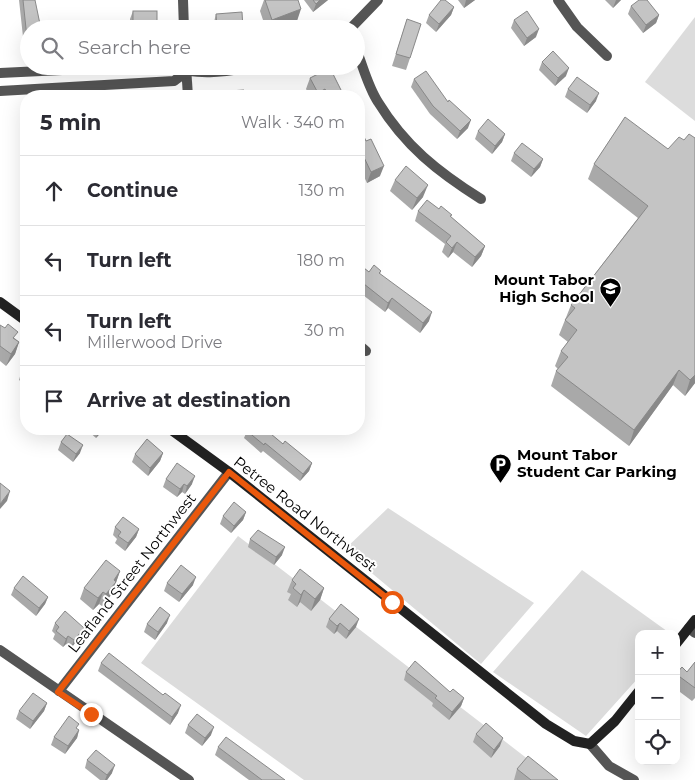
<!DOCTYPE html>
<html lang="en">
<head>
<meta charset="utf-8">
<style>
	body { margin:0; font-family:Montserrat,sans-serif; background:#f2f2f3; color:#2b2b33 }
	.controls { position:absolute; right:15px; bottom:15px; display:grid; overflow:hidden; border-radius:10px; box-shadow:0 5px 20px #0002 }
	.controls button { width:45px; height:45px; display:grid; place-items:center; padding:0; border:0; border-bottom:1px solid #e1e1e2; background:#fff; color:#2b2b33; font:25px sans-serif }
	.stop { position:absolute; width:15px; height:15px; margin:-11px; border:4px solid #ea580c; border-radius:50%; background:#fff }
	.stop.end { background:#ea580c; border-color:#fff; box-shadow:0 1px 5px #0008 }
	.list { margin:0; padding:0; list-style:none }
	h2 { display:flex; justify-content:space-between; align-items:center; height:65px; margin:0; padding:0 20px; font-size:21px }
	h2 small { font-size:16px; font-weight:400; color:#7c7c81 }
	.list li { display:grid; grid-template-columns:32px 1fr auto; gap:15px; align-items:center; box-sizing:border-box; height:70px; padding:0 20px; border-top:1px solid #e1e1e2 }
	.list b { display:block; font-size:19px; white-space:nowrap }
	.list p { margin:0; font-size:16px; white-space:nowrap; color:#7c7c81 }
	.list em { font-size:16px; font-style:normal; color:#7c7c81 }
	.icon { flex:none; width:28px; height:28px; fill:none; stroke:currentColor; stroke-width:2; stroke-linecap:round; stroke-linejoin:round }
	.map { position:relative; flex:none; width:695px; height:780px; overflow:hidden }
	.search { position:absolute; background:#fff; box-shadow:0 5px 20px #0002; left:20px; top:20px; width:345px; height:55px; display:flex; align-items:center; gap:12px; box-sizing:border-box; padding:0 18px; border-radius:28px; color:#7c7c81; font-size:19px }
	.panel { position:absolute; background:#fff; box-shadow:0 5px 20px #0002; left:20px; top:90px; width:345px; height:345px; border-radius:20px }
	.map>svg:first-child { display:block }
	.green { fill:#dcdcdc }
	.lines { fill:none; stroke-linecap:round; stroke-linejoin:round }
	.street { stroke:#555; stroke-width:10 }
	.secondary { stroke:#222; stroke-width:10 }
	.wall { fill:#a9a9a9 }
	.shaded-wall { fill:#898989 }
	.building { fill:#c4c4c4; stroke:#898989 }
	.route { stroke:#ea580c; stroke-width:6 }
	.labels { text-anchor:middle; stroke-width:4; stroke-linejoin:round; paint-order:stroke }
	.poi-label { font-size:15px; font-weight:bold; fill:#000; stroke:#fff; text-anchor:end }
	.street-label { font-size:15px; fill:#000; stroke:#fff }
</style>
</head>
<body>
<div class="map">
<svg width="695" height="780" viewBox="0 0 695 780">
	<rect width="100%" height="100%" fill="#fff"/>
	<g class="green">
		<polygon points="695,17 695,121 645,82"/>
		<polygon points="388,508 534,603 481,664 344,550"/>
		<polygon points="238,536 555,780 304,780 141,663"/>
		<polygon points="582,570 671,634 639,634 639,677 586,736 493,672"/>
	</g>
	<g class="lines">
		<g class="street">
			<polyline points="183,0 184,29"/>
			<polyline points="558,0 577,27 607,56"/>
			<polyline points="350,29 378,0"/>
			<path d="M356 49C363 66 368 87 378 102 405 146 438 172 481 199"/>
			<path d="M173 66C200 78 233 70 261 66"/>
			<polyline points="186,67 188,96"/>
			<polyline points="0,73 145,66"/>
			<polyline points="0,91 174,81 186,72"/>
			<polyline points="359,345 366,351"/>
			<polyline points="689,628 695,633"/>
			<polyline points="0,650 189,780"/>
			<polyline points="59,691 229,472"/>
			<polyline points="590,744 609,766 634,780"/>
		</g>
		<g class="secondary">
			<polyline points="0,302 26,321"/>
			<polyline points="170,429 229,472 546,724 574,741 590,744 615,721 639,691"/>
			<polyline points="676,644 695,620"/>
		</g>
	</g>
	<g class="wall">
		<polygon points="19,0 35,0 29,29 29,45 24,46"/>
		<polygon points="264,0 298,0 297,21 276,29 266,29 260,11"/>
		<polygon points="304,0 328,0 313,12"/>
		<polygon points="458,0 475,0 464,8"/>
		<polygon points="605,0 621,0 613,8"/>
		<polygon points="631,6 659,15 656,23 643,33 628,14"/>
		<polygon points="454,7 451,15 436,32 426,23 429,15"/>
		<polygon points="133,11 157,25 156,29 130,29 130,19"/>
		<polygon points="216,14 243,29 214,29 214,22"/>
		<polygon points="407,19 410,58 406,70 392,66"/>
		<polygon points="514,20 536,37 524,46 511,28"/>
		<polygon points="542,62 566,76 555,86 539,70"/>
		<polygon points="310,78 344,96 310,96 306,89"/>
		<polygon points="414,79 448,102 468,128 457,139 430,114 411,87"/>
		<polygon points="568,89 596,101 587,113 565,97"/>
		<polygon points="625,117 695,383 685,396 673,385 629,446 551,386 556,371 558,369 555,366 561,351 568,342 559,335 571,305 638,218 588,179 594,164"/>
		<polygon points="26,120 26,139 25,139 24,126"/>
		<polygon points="359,126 380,176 367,183 359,166"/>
		<polygon points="478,131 505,134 502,142 492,154 475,139"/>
		<polygon points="514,153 543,159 540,167 531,177 511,161"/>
		<polygon points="26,155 26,179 20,178"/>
		<polygon points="395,180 423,197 412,210 390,191"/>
		<polygon points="26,191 26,208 24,197"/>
		<polygon points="439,209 451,217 485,246 481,256 472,267 453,252 448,258 442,252 445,244 415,221 418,211"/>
		<polygon points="359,264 369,272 381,271 380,274 429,321 420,333 388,308 385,312 359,292"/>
		<polygon points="0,325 19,342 15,354 6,366 0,361"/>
		<polygon points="26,365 26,385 19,380 22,370"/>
		<polygon points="86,429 104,429 96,438"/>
		<polygon points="247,431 283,444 312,463 309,471 300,481 263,451 261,453 244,438"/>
		<polygon points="61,442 80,453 73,462 58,450"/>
		<polygon points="163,453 160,461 148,476 132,462 135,454"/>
		<polygon points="166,479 192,484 185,494 182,492 177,497 163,487"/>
		<polygon points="246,512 243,520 231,533 220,524 223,516"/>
		<polygon points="115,527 139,529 136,537 125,551 115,543 117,539 113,535"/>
		<polygon points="250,539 282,555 274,565 248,547"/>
		<polygon points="120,571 112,594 102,606 99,604 93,610 80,599 84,588"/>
		<polygon points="292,580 324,588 320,600 311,611 300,602 297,607 288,600 291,594 287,592"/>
		<polygon points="167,583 193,585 179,602 164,591"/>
		<polygon points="14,588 48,597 45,604 36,616 11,595"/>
		<polygon points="329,619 356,627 346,639 337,631 334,634 326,627"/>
		<polygon points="55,623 84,628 81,636 71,648 66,644 63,647 53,639 55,634 52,631"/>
		<polygon points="167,623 155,640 144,632 147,624"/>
		<polygon points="695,662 695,698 692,701 676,689 676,674 682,667 687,672"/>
		<polygon points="101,663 178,713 170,725 98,671"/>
		<polygon points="406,672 464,698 461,706 449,720 432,706 433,703 404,680"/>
		<polygon points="47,703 44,711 30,729 16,719 19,711"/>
		<polygon points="188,725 211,735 202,746 185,733"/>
		<polygon points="77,729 79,730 77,738 65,754 51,745 54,737"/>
		<polygon points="476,734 500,746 491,758 473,742"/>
		<polygon points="218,747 285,780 249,780 215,755"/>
		<polygon points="87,760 112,773 107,780 100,780 85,768"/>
		<polygon points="517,769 558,780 514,780"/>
	</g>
	<g class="shaded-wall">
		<polygon points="320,0 328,0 313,12 316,4"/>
		<polygon points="466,0 475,0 464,8"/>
		<polygon points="616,0 621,0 613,8"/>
		<polygon points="454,7 451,15 436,32 439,24"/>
		<polygon points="301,9 297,21 276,29 269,29 272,20"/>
		<polygon points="659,15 656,23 643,33 646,25"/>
		<polygon points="133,25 157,25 156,29 131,29"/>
		<polygon points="539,29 536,37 524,46 527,38"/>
		<polygon points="27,38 29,38 29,45 24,46"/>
		<polygon points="569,68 566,76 555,86 558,78"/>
		<polygon points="325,89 323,96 316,96 318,93"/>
		<polygon points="599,93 596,101 587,113 590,105"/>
		<polygon points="471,120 468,128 457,139 460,131"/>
		<polygon points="505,134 502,142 492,154 495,146"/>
		<polygon points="543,159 540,167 531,177 534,169"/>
		<polygon points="384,166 380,176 367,183 371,172"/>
		<polygon points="428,185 423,197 412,210 417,198"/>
		<polygon points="457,242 453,252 448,258 452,248"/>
		<polygon points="485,246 481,256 472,267 475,257"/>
		<polygon points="392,298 388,308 385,312 388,303"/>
		<polygon points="432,312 429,321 420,333 423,323"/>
		<polygon points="19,342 15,354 6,366 11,354"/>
		<polygon points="679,370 673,385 629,446 634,430"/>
		<polygon points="695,375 695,383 685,396 690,380"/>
		<polygon points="100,429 104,429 96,438 99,430"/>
		<polygon points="83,445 80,453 73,462 76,454"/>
		<polygon points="163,453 160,461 148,476 150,468"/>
		<polygon points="312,463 309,471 300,481 303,474"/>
		<polygon points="195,476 192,484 185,494 187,486"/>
		<polygon points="184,484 182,492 177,497 180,489"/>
		<polygon points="10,491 7,501 0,509 0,504"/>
		<polygon points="246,512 243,520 231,533 234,526"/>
		<polygon points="139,529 136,537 125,551 128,543"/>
		<polygon points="285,547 282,555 274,565 276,557"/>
		<polygon points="120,571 112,594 102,606 106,594 114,580"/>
		<polygon points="196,577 193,585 179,602 182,594"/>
		<polygon points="324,588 320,600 311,611 315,599"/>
		<polygon points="304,590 300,602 297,607 301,595"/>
		<polygon points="103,592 99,604 93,610 98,598"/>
		<polygon points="48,597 45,604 36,616 39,608"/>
		<polygon points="170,615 167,623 155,640 158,632"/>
		<polygon points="359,619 356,627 346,639 349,631"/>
		<polygon points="340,623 337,631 334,634 337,626"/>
		<polygon points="84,628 81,636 71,648 74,640"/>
		<polygon points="68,636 66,644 63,647 66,639"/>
		<polygon points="464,698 461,706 449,720 452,712"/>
		<polygon points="47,703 44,711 30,729 33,721"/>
		<polygon points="181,705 178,713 170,725 172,717"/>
		<polygon points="214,727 211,735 202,746 205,738"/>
		<polygon points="79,730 77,738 65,754 68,746"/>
		<polygon points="503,738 500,746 491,758 494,750"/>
		<polygon points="115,765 112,773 107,780 105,780 107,775"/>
	</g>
	<g class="building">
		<polygon points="23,0 35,0 41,29 29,29 29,38 27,38"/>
		<polygon points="265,0 298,0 301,9 272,20"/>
		<polygon points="313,0 320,0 316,4"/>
		<polygon points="441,0 445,0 454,7 439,24 429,15"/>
		<polygon points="639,0 647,0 659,15 646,25 631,6"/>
		<rect x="133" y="11" width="24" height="14"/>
		<polygon points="527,11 539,29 527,38 514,20"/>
		<polygon points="242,12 243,29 217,29 216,14"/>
		<polygon points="407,19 421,24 410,58 396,54"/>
		<polygon points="553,51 569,68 558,78 542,62"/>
		<polygon points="330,68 344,96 329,96 325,89 318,93 310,78"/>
		<polygon points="426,71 448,102 449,100 471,120 460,131 433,106 414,79"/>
		<polygon points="577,77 599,93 590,105 568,89"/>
		<polygon points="244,90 245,96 229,96 229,91"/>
		<polygon points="625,117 668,149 679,137 684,140 689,134 695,138 695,375 690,380 679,370 634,430 556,371 568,357 561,351 577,330 565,320 575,308 571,305 648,206 594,164"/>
		<polygon points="488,119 505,134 495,146 478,131"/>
		<polygon points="359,126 366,141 371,139 384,166 371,172 359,147"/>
		<polygon points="522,143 543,159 534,169 514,153"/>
		<polygon points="26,157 26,171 23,170"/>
		<polygon points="406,166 428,185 417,198 395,180"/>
		<polygon points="427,200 439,209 441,206 452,215 450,216 485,246 475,257 457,242 452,248 446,242 451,236 418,211"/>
		<polygon points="359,264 369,272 374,265 381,271 379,273 432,312 423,323 392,298 388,303 359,280"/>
		<polygon points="8,324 18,332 13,338 19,342 11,354 0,346 0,325 5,328"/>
		<polygon points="26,365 26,373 22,370"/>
		<polygon points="248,429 265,429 283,444 285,441 312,463 303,474 265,443 264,445 247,431"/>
		<polygon points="67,434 83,445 76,454 61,442"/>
		<polygon points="147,439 163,453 150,468 135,454"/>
		<polygon points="177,463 195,476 187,486 184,484 180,489 166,479"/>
		<polygon points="0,483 10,491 0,504"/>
		<polygon points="234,502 246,512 234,526 223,516"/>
		<polygon points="123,517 139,529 128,543 118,536 121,532 115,527"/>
		<polygon points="258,530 285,547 276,557 250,539"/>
		<polygon points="106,560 120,571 114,580 116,582 106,594 103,592 98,598 84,588"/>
		<polygon points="181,565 196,577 182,594 167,583"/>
		<polygon points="300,569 324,588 315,599 304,590 301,595 293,588 296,584 292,580"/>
		<polygon points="23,576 48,597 39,608 14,588"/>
		<polygon points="341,604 359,619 349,631 340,623 337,626 329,619"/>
		<polygon points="160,607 170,615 158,632 147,624"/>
		<polygon points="65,611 84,628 74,640 68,636 66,639 56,631 59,627 55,623"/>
		<polygon points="109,653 163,695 165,693 181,705 172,717 101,663"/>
		<polygon points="415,661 450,692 453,689 464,698 452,712 435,698 437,696 406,672"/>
		<polygon points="695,662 695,688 676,674 682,667 687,672"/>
		<polygon points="33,693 47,703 33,721 19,711"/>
		<polygon points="197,714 214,727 205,738 188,725"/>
		<polygon points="69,716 79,724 76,728 79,730 68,746 54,737"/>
		<polygon points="486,723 503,738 494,750 476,734"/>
		<polygon points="226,737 285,780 262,780 218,747"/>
		<polygon points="96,750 115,765 107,775 87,760"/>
		<polygon points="528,756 558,780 531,780 517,769"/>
	</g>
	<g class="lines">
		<polyline class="route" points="91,714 58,692 229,472 392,602"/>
	</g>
	<defs>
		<symbol id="school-pin" viewBox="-11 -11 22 30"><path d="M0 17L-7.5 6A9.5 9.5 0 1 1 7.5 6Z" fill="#000" stroke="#fff"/><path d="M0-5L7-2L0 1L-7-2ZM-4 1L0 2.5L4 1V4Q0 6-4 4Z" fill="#fff"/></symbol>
		<symbol id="parking-pin" viewBox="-11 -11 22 30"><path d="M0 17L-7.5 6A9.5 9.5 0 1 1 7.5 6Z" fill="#000" stroke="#fff"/><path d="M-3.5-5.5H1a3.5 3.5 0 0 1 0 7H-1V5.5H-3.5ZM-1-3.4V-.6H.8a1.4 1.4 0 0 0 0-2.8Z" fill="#fff"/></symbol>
	</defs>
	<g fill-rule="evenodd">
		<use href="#school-pin" x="598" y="276" width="25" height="34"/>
		<use href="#parking-pin" x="488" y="452" width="25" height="34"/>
	</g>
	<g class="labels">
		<g class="poi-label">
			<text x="594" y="285">Mount Tabor<tspan x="594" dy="17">High School</tspan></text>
			<text x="517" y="460" text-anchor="start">Mount Tabor<tspan x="517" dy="17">Student Car Parking</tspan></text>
		</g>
		<g class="street-label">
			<text transform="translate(305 514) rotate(38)" y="5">Petree Road Northwest</text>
			<text transform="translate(132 573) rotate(-52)" y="5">Leafland Street Northwest</text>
		</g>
	</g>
</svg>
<div class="controls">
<button>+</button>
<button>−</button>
<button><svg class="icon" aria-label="locate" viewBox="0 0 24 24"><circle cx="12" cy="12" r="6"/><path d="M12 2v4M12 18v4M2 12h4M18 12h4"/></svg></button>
</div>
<div class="stop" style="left:392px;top:602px"></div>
<div class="stop end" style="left:91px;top:714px"></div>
<div class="search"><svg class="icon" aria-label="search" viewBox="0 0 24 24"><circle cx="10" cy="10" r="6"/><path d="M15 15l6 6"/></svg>Search here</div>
<section class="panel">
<h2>5 min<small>Walk · 340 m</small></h2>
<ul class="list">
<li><svg class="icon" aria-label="ahead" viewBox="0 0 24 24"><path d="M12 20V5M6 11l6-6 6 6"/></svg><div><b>Continue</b></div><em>130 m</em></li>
<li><svg class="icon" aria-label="left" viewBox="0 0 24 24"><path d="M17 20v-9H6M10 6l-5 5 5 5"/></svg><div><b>Turn left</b></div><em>180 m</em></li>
<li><svg class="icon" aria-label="left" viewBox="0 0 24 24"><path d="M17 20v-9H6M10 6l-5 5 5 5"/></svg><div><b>Turn left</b><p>Millerwood Drive</p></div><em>30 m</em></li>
<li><svg class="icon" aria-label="arrive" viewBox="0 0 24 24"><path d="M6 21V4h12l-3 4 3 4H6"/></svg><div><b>Arrive at destination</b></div></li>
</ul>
</section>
</div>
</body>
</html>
